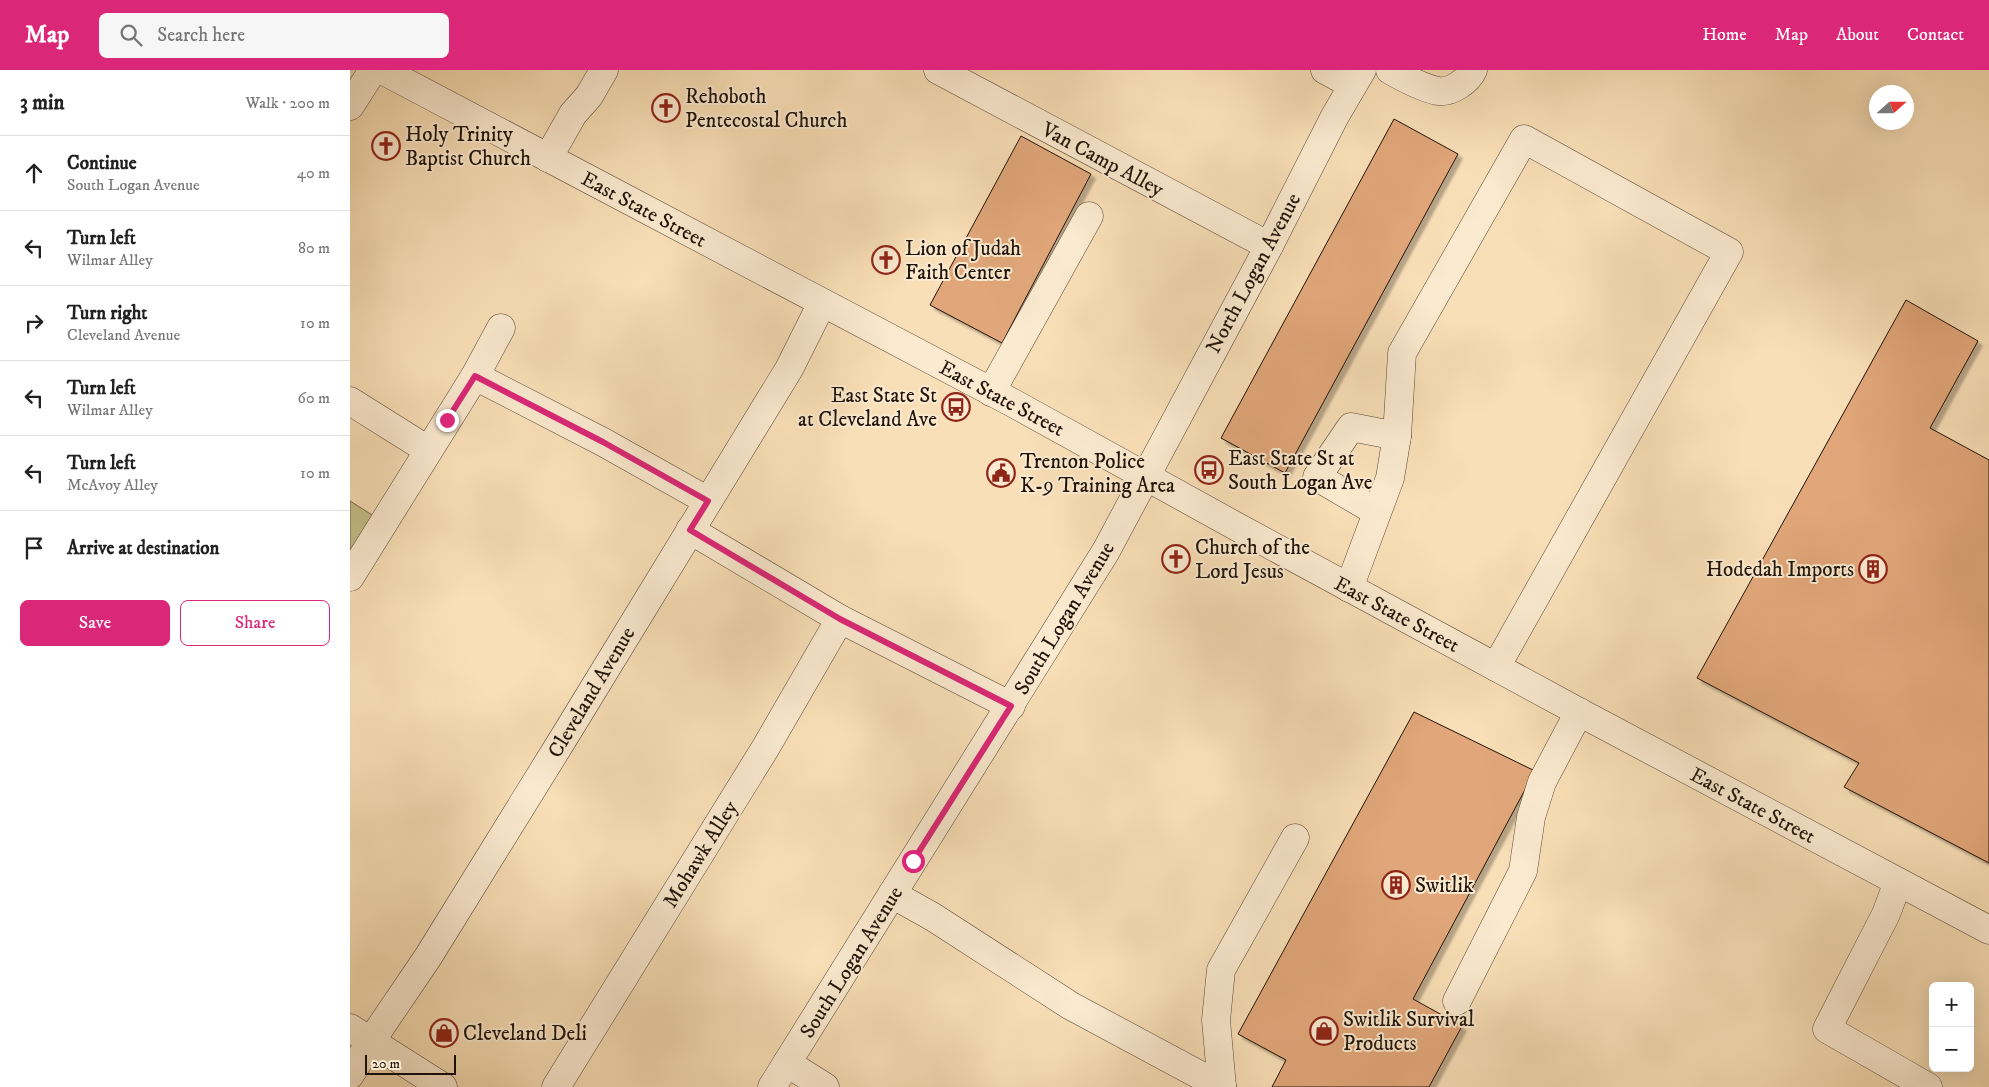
<!DOCTYPE html>
<html lang="en">
<head>
<meta charset="utf-8">
<style>
	body { margin:0; font-family:"IM FELL DW Pica",serif; background:#f6f6f6; color:#222 }
	.controls { position:absolute; right:15px; bottom:15px; display:grid; overflow:hidden; border-radius:8px; box-shadow:0 5px 20px #0002 }
	.controls button { width:45px; height:45px; display:grid; place-items:center; padding:0; border:0; border-bottom:1px solid #e0e0e0; background:#fff; color:#222; font:25px sans-serif }
	.compass { position:absolute; left:1519px; top:15px; width:45px; height:45px; border-radius:50%; background:#fff; box-shadow:0 5px 20px #0002; rotate:69deg }
	.scale { position:absolute; left:15px; bottom:12px; width:91px; box-sizing:border-box; padding-left:5px; border:2px solid #20130a; border-top:0; font-size:14px; line-height:18px; white-space:nowrap; color:#20130a; -webkit-text-stroke:4px #fbead0; paint-order:stroke }
	.stop { position:absolute; width:15px; height:15px; margin:-11px; border:4px solid #db2777; border-radius:50%; background:#fff }
	.stop.end { background:#db2777; border-color:#fff; box-shadow:0 1px 5px #0008 }
	.list { margin:0; padding:0; list-style:none }
	h2 { display:flex; justify-content:space-between; align-items:center; height:65px; margin:0; padding:0 20px; font-size:21px }
	h2 small { font-size:16px; font-weight:400; color:#767676 }
	.list li { display:grid; grid-template-columns:32px 1fr auto; gap:15px; align-items:center; box-sizing:border-box; height:75px; padding:0 20px; border-top:1px solid #e0e0e0 }
	.list b { display:block; font-size:19px; white-space:nowrap }
	.list p { margin:0; font-size:16px; white-space:nowrap; color:#767676 }
	.list em { font-size:16px; font-style:normal; color:#767676 }
	.actions { display:flex; gap:10px; padding:15px 20px }
	.actions a { flex:1; padding:11px 0; border:1px solid #db2777; border-radius:8px; text-align:center; font-size:18px; color:#db2777 }
	.actions .main { background:#db2777; color:#fff }
	.icon { flex:none; width:28px; height:28px; fill:none; stroke:currentColor; stroke-width:2; stroke-linecap:round; stroke-linejoin:round }
	.map { position:relative; flex:none; width:1639px; height:1017px; overflow:hidden }
	header { display:flex; align-items:center; gap:30px; box-sizing:border-box; height:70px; padding:0 25px; background:#db2777; color:#fff }
	header strong { font-size:24px }
	nav { display:flex; gap:28px; margin-inline-start:auto; font-size:18px }
	.search { width:350px; height:45px; background:#f6f6f6; display:flex; align-items:center; gap:12px; box-sizing:border-box; padding:0 18px; border-radius:8px; color:#767676; font-size:19px }
	main { display:flex }
	aside { flex:1; background:#fff }
	.map>svg:first-child { display:block }
	.green { fill:#c4c08a; stroke:#726a4a }
	.building { fill:#e1a77a; stroke:#20130a; filter:url(#shadow) }
	.lines { fill:none; stroke-linecap:round; stroke-linejoin:round }
	.minor-casing { stroke:#564635; stroke-width:29 }
	.minor { stroke:#fbead0; stroke-width:28 }
	.route { stroke:#db2777; stroke-width:6 }
	.labels { text-anchor:middle; stroke-width:4; stroke-linejoin:round; paint-order:stroke }
	.poi-label { font-size:21px; fill:#20130a; stroke:#fbead0; text-anchor:start }
	.street-label { font-size:21px; fill:#20130a; stroke:#fbead0 }
</style>
</head>
<body>
<header>
<strong>Map</strong>
<div class="search"><svg class="icon" aria-label="search" viewBox="0 0 24 24"><circle cx="10" cy="10" r="6"/><path d="M15 15l6 6"/></svg>Search here</div>
<nav><a>Home</a><a>Map</a><a>About</a><a>Contact</a></nav>
</header>
<main>
<aside>
<h2>3 min<small>Walk · 200 m</small></h2>
<ul class="list">
<li><svg class="icon" aria-label="ahead" viewBox="0 0 24 24"><path d="M12 20V5M6 11l6-6 6 6"/></svg><div><b>Continue</b><p>South Logan Avenue</p></div><em>40 m</em></li>
<li><svg class="icon" aria-label="left" viewBox="0 0 24 24"><path d="M17 20v-9H6M10 6l-5 5 5 5"/></svg><div><b>Turn left</b><p>Wilmar Alley</p></div><em>80 m</em></li>
<li><svg class="icon" aria-label="right" viewBox="0 0 24 24"><path d="M7 20v-9h11M14 6l5 5-5 5"/></svg><div><b>Turn right</b><p>Cleveland Avenue</p></div><em>10 m</em></li>
<li><svg class="icon" aria-label="left" viewBox="0 0 24 24"><path d="M17 20v-9H6M10 6l-5 5 5 5"/></svg><div><b>Turn left</b><p>Wilmar Alley</p></div><em>60 m</em></li>
<li><svg class="icon" aria-label="left" viewBox="0 0 24 24"><path d="M17 20v-9H6M10 6l-5 5 5 5"/></svg><div><b>Turn left</b><p>McAvoy Alley</p></div><em>10 m</em></li>
<li><svg class="icon" aria-label="arrive" viewBox="0 0 24 24"><path d="M6 21V4h12l-3 4 3 4H6"/></svg><div><b>Arrive at destination</b></div></li>
</ul>
<div class="actions"><a class="main">Save</a><a>Share</a></div>
</aside>
<div class="map">
<svg width="1639" height="1017" viewBox="0 0 1639 1017">
	<defs>
		<filter id="shadow"><feDropShadow dx="4.5" dy="4.5" stdDeviation="1" flood-color="#0004"/></filter>
	</defs>
	<rect width="100%" height="100%" fill="#f9dfb7"/>
	<filter id="stains"><feTurbulence type="fractalNoise" baseFrequency=".004" numOctaves="4"/><feColorMatrix values="0 0 0 0 .2 0 0 0 0 .09 0 0 0 0 .02 0 0 0 .5 -.17"/></filter>
	<radialGradient id="worn" r=".72"><stop offset=".6" stop-color="#630" stop-opacity="0"/><stop offset="1" stop-color="#630" stop-opacity=".3"/></radialGradient>
	<polygon class="green" points="0,431 27,448 0,492"/>
	<g class="building">
		<polygon points="1044,49 1108,84 935,403 871,368"/>
		<polygon points="671,66 741,104 652,273 580,235"/>
		<polygon points="1556,230 1628,271 1580,358 1639,390 1639,793 1494,717 1509,693 1347,608"/>
		<polygon points="1064,642 1185,701 1063,929 1112,956 1079,1017 922,1017 936,990 888,964"/>
	</g>
	<g class="lines">
		<defs>
			<g id="minor">
				<polyline points="32,0 663,333 891,459 1229,642 1639,860"/>
				<polyline points="588,0 919,176"/>
				<polyline points="975,0 1003,15"/>
				<path d="M1040 0C1054 8 1072 18 1088 21 1101 23 1118 11 1123 0"/>
				<polyline points="0,36 23,0"/>
				<polyline points="198,88 223,44 239,26 254,0"/>
				<polyline points="125,306 253,372 358,431"/>
				<polyline points="641,322 739,146"/>
				<polyline points="0,331 78,380"/>
				<polyline points="1027,442 967,407 1001,357 1047,366"/>
				<polyline points="340,460 490,549 661,636"/>
				<polyline points="0,507 125,306 151,258"/>
				<polyline points="999,518 1040,408 1047,366 1052,283 1174,69 1379,182 1146,597"/>
				<polyline points="1548,812 1536,844 1477,959 1578,1017"/>
				<polyline points="542,824 583,847 721,936 872,1017"/>
				<polyline points="1107,931 1173,801 1181,747 1192,712 1229,642"/>
				<polyline points="0,958 93,1017"/>
				<polyline points="437,993 475,1017"/>
				<polyline points="0,1005 21,971 78,887 216,664 439,299 472,233"/>
				<polyline points="206,1017 416,677 490,549"/>
				<polyline points="422,1017 756,481 919,176 985,46 1012,0"/>
				<polyline points="872,1017 866,950 871,900 945,768"/>
			</g>
		</defs>
		<use href="#minor" class="minor-casing"/>
		<use href="#minor" class="minor"/>
	</g>
	<g class="lines">
		<polyline class="route" points="97,350 125,306 253,372 358,431 340,460 490,549 661,636 563,791"/>
	</g>
	<defs>
		<symbol id="church-ring" viewBox="-11 -11 22 22"><circle r="9.5" fill="#fbead0" stroke="#8f2418" stroke-width="1.5"/><path d="M-1.2-6h2.4v3.5h3.3v2.4h-3.3V6h-2.4V-.1h-3.3v-2.4h3.3Z" fill="#8f2418"/></symbol>
		<symbol id="bus-ring" viewBox="-11 -11 22 22"><circle r="9.5" fill="#fbead0" stroke="#8f2418" stroke-width="1.5"/><path d="M-5-6H5V4H4V6H2V4H-2V6H-4V4H-5ZM-3.5-4V0h7V-4ZM-3.5 1.2v1.5H-2V1.2ZM2 1.2v1.5H3.5V1.2Z" fill="#8f2418"/></symbol>
		<symbol id="civic-ring" viewBox="-11 -11 22 22"><circle r="9.5" fill="#fbead0" stroke="#8f2418" stroke-width="1.5"/><path d="M-.6-6.5H3V-4.5H.6V-3L4-1V1h2V6H-6V1h2V-1L-.6-3ZM-1.2 2.5V6h2.4V2.5Z" fill="#8f2418"/></symbol>
		<symbol id="building-ring" viewBox="-11 -11 22 22"><circle r="9.5" fill="#fbead0" stroke="#8f2418" stroke-width="1.5"/><path d="M-4-6H4V6H1V3H-1V6H-4ZM-2.5-4.3h1.7v1.8h-1.7ZM.8-4.3h1.7v1.8H.8ZM-2.5-1h1.7V.8h-1.7ZM.8-1h1.7V.8H.8Z" fill="#8f2418"/></symbol>
		<symbol id="shop-ring" viewBox="-11 -11 22 22"><circle r="9.5" fill="#fbead0" stroke="#8f2418" stroke-width="1.5"/><path d="M-5-2.5h2.3a2.7 3.5 0 0 1 5.4 0H5L5.5 6h-11ZM-1.5-2.5h3a1.5 2.3 0 0 0-3 0Z" fill="#8f2418"/></symbol>
	</defs>
	<g fill-rule="evenodd">
		<use href="#church-ring" x="300" y="22" width="32" height="32"/>
		<use href="#church-ring" x="20" y="60" width="32" height="32"/>
		<use href="#church-ring" x="520" y="174" width="32" height="32"/>
		<use href="#bus-ring" x="590" y="321" width="32" height="32"/>
		<use href="#bus-ring" x="843" y="384" width="32" height="32"/>
		<use href="#civic-ring" x="635" y="387" width="32" height="32"/>
		<use href="#church-ring" x="810" y="473" width="32" height="32"/>
		<use href="#building-ring" x="1507" y="483" width="32" height="32"/>
		<use href="#building-ring" x="1030" y="799" width="32" height="32"/>
		<use href="#shop-ring" x="958" y="945" width="32" height="32"/>
		<use href="#shop-ring" x="78" y="947" width="32" height="32"/>
	</g>
	<g class="labels">
		<g class="poi-label">
			<text x="335" y="33">Rehoboth<tspan x="335" dy="24">Pentecostal Church</tspan></text>
			<text x="55" y="71">Holy Trinity<tspan x="55" dy="24">Baptist Church</tspan></text>
			<text x="555" y="185">Lion of Judah<tspan x="555" dy="24">Faith Center</tspan></text>
			<text x="587" y="332" text-anchor="end">East State St<tspan x="587" dy="24">at Cleveland Ave</tspan></text>
			<text x="878" y="395">East State St at<tspan x="878" dy="24">South Logan Ave</tspan></text>
			<text x="670" y="398">Trenton Police<tspan x="670" dy="24">K-9 Training Area</tspan></text>
			<text x="845" y="484">Church of the<tspan x="845" dy="24">Lord Jesus</tspan></text>
			<text x="1504" y="506" text-anchor="end">Hodedah Imports</text>
			<text x="1065" y="822">Switlik</text>
			<text x="993" y="956">Switlik Survival<tspan x="993" dy="24">Products</tspan></text>
			<text x="113" y="970">Cleveland Deli</text>
		</g>
		<g class="street-label">
			<text transform="translate(753 89) rotate(28)" y="7">Van Camp Alley</text>
			<text transform="translate(294 139) rotate(28)" y="7">East State Street</text>
			<text transform="translate(903 203) rotate(-62)" y="7">North Logan Avenue</text>
			<text transform="translate(652 328) rotate(28)" y="7">East State Street</text>
			<text transform="translate(1047 544) rotate(28)" y="7">East State Street</text>
			<text transform="translate(714 548) rotate(-59)" y="7">South Logan Avenue</text>
			<text transform="translate(241 622) rotate(-59)" y="7">Cleveland Avenue</text>
			<text transform="translate(1403 735) rotate(28)" y="7">East State Street</text>
			<text transform="translate(350 784) rotate(-58)" y="7">Mohawk Alley</text>
			<text transform="translate(501 892) rotate(-58)" y="7">South Logan Avenue</text>
		</g>
	</g>
	<rect width="100%" height="100%" filter="url(#stains)"/>
	<rect width="100%" height="100%" fill="url(#worn)"/>
</svg>
<div class="controls">
<button>+</button>
<button>−</button>
</div>
<svg class="compass" viewBox="-18 -18 36 36"><path d="M0-13l5 13h-10z" fill="#e53935"/><path d="M0 13l5-13h-10z" fill="#767676"/></svg>
<div class="scale">20 m</div>
<div class="stop" style="left:563px;top:791px"></div>
<div class="stop end" style="left:97px;top:350px"></div>
</div>
</main>
</body>
</html>
